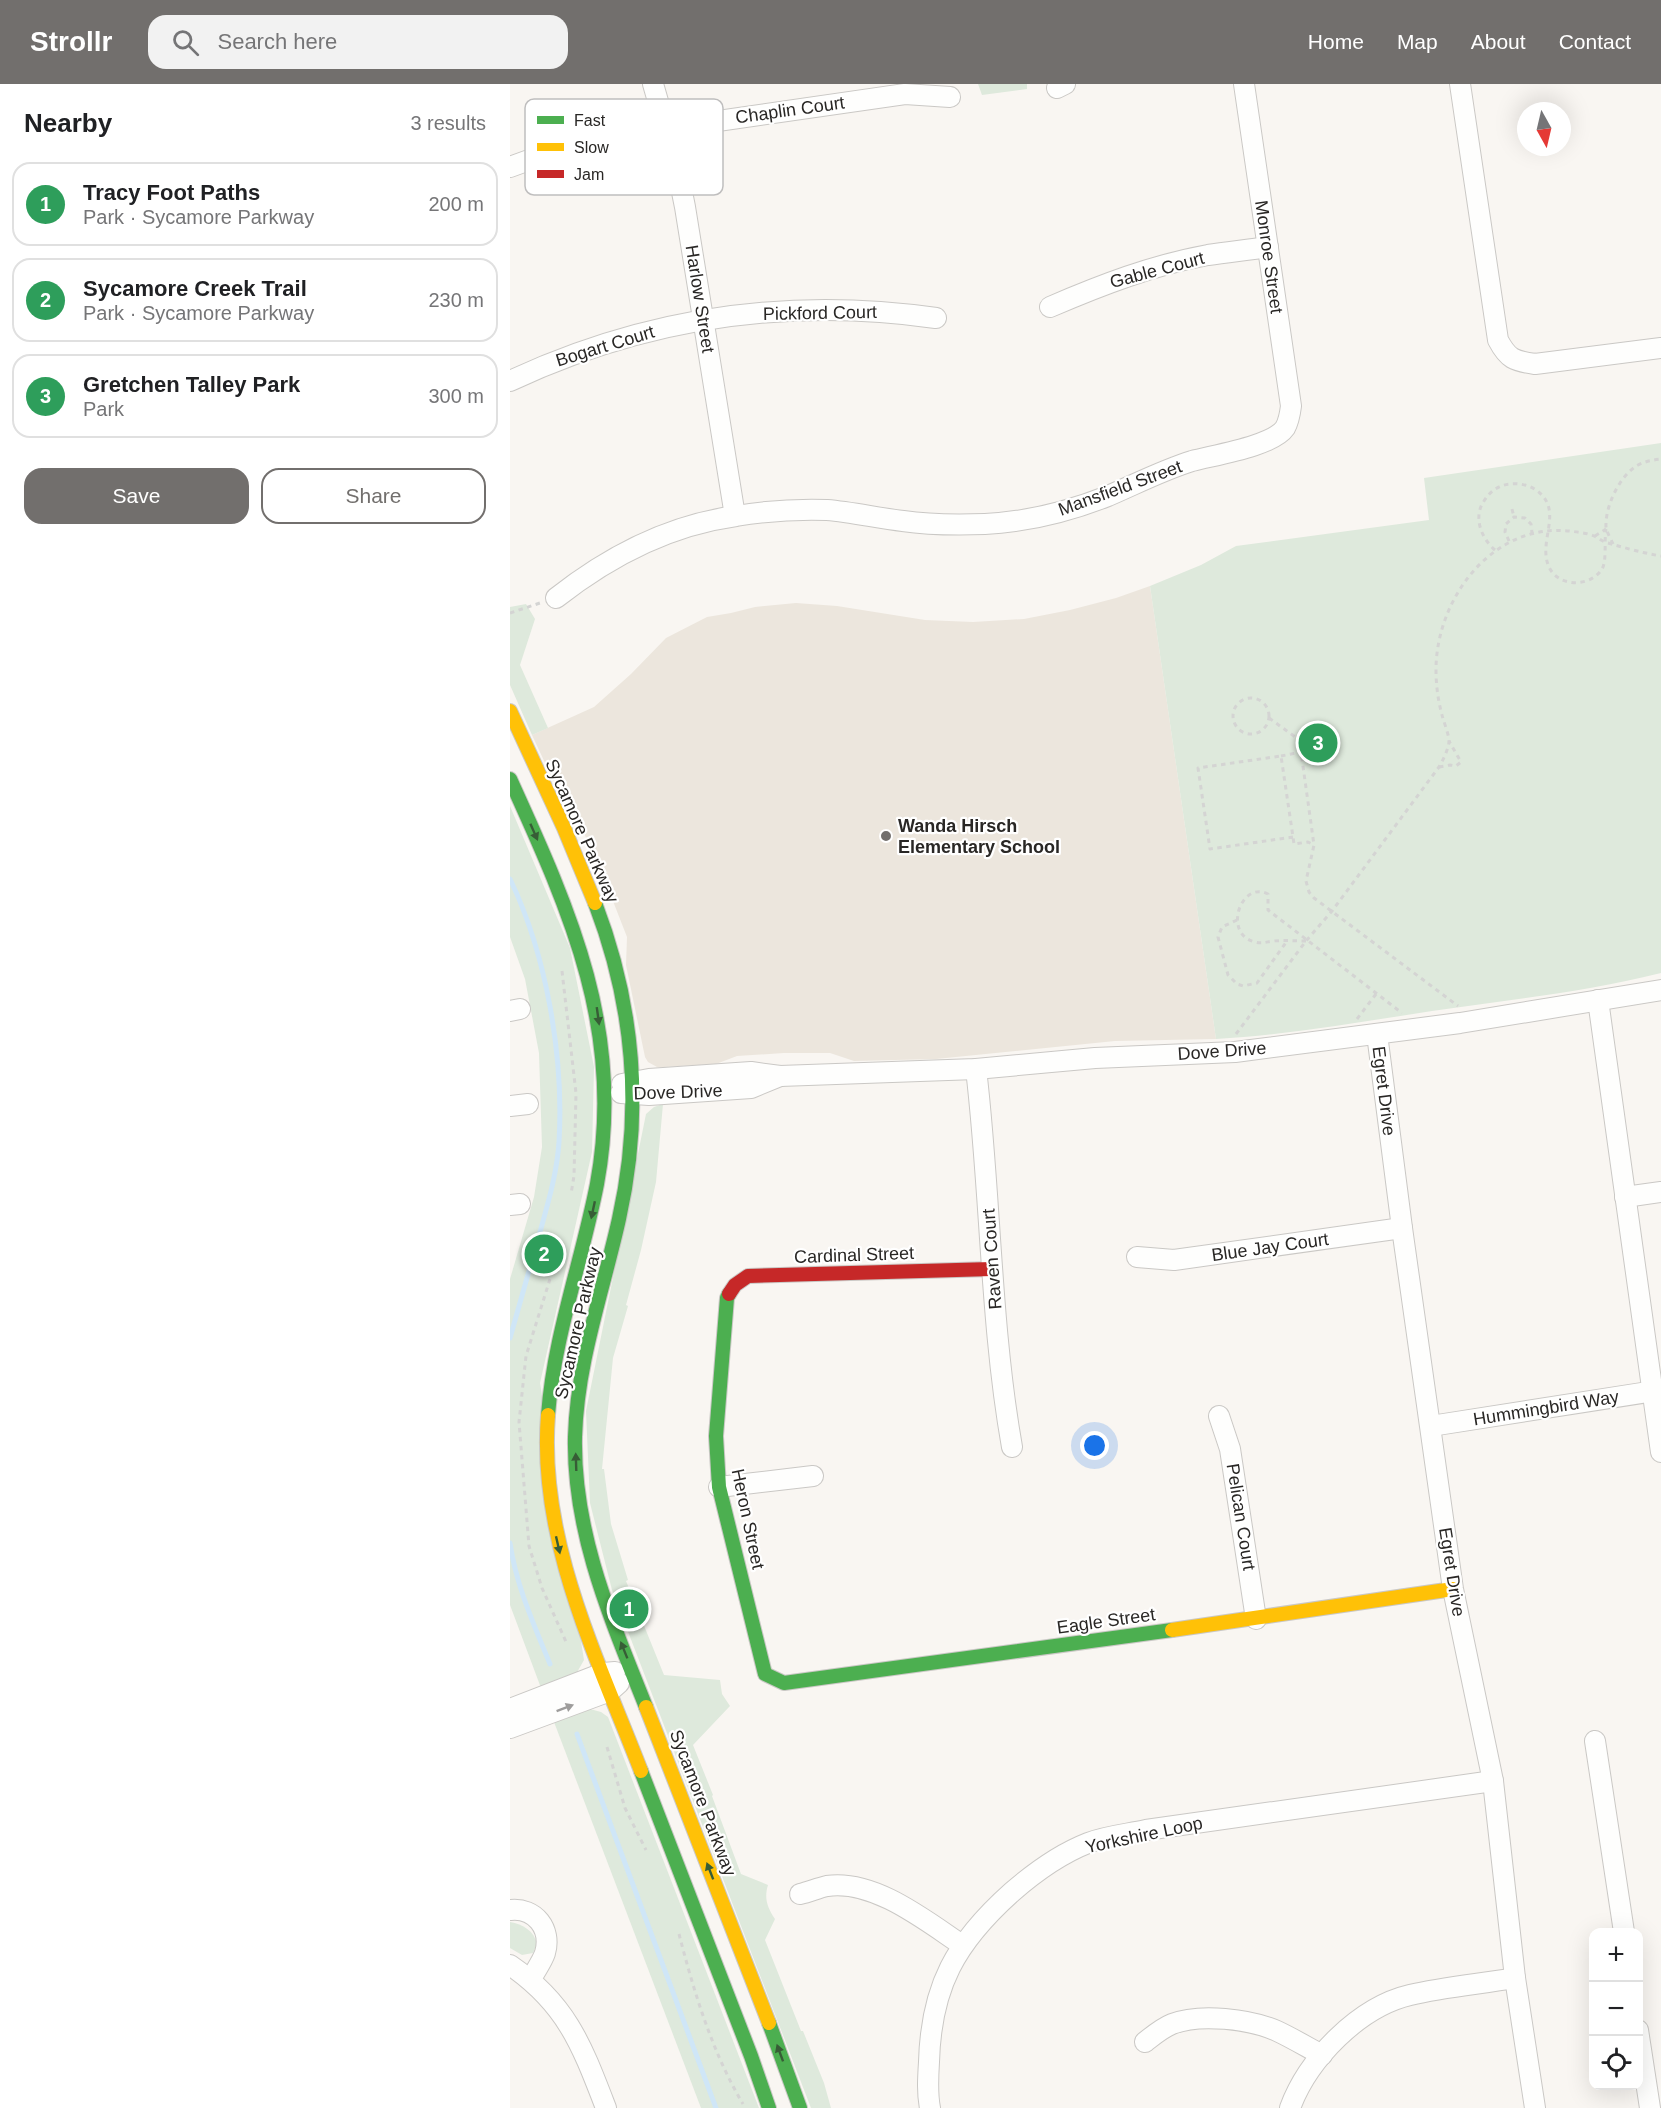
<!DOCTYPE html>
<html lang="en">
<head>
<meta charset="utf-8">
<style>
	body { margin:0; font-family:Helvetica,sans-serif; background:#f2f2f2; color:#202124 }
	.controls { position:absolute; right:18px; bottom:18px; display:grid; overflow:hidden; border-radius:12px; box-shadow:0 6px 24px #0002 }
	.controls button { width:54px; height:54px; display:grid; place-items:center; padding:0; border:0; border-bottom:2px solid #e0e0e0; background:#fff; color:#202124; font:30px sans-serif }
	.compass { position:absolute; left:1007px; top:18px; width:54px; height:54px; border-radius:50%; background:#fff; box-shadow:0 6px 24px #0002; rotate:172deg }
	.you { position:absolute; left:585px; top:1362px; width:21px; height:21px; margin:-15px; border:4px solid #fff; border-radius:50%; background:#1a73e8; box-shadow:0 0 0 9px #1a73e833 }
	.badge { display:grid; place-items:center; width:39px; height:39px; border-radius:50%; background:#726f6d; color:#fff; font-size:20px; font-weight:700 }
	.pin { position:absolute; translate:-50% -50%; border:3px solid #fff; box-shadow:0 2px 6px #0006 }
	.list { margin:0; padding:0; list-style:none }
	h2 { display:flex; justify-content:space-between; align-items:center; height:78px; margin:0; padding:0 24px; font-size:26px }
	h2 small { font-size:20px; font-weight:400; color:#757577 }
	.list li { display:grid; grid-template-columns:39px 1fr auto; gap:18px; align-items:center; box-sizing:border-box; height:84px; margin:0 12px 12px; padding:0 12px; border:2px solid #e0e0e0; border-radius:18px }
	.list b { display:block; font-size:22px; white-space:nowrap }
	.list p { margin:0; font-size:20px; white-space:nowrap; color:#757577 }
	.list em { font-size:20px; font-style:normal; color:#757577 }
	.actions { display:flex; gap:12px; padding:18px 24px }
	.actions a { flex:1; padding:14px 0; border:2px solid #726f6d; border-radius:18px; text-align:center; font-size:21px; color:#726f6d }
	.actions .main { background:#726f6d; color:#fff }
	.icon { flex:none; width:33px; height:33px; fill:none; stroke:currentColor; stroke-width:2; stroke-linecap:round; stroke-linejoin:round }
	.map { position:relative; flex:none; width:1151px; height:2024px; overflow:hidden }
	header { display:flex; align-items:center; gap:36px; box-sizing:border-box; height:84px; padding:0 30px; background:#726f6d; color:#fff }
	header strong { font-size:28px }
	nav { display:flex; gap:33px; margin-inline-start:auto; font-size:21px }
	.search { width:420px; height:54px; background:#f2f2f2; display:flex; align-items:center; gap:15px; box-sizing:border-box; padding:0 21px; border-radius:18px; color:#757577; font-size:22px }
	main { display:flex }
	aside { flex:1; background:#fff }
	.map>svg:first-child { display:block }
	.built { fill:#ece6dd }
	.green { fill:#dee9dc }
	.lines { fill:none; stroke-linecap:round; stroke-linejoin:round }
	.stream { stroke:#cfe6f7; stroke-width:5 }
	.street-casing { stroke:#cac8c5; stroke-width:22 }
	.fast-casing { stroke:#cac8c5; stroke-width:16 }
	.slow-casing { stroke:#cac8c5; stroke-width:16 }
	.jam-casing { stroke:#cac8c5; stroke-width:16 }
	.path { stroke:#d4d4d3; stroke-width:3; stroke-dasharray:4.5 4.5; stroke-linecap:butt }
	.street { stroke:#fefefd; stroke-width:20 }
	.fast { stroke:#4caf50; stroke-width:14 }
	.slow { stroke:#ffc107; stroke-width:14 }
	.jam { stroke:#c62828; stroke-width:14 }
	.oneway { fill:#375d36 }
	.oneway2 { fill:#9e9d9c }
	.poi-dot { fill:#726f6d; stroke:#fff; stroke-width:2 }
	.labels { text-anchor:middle; stroke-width:4.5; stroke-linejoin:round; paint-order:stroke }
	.street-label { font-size:18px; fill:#292725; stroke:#fff }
	.poi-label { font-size:18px; font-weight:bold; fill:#292725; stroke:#fff; text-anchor:start }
	.key { fill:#fff; stroke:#bfbebe; stroke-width:1.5 }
	.key-label { font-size:16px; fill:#292725 }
</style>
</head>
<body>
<header>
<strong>Strollr</strong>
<div class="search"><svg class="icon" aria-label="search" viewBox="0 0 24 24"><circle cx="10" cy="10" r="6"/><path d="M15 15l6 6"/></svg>Search here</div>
<nav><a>Home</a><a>Map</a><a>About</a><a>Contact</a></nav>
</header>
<main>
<aside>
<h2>Nearby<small>3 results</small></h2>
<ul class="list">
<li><span class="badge" style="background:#2e9e5b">1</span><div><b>Tracy Foot Paths</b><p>Park · Sycamore Parkway</p></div><em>200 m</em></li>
<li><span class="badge" style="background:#2e9e5b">2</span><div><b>Sycamore Creek Trail</b><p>Park · Sycamore Parkway</p></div><em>230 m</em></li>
<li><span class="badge" style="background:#2e9e5b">3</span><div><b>Gretchen Talley Park</b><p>Park</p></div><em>300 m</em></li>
</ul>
<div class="actions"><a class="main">Save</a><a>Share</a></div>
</aside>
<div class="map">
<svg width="1151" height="2024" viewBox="0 0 1151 2024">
	<rect width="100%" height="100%" fill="#f9f6f2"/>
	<polygon class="built" points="640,502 706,955 605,957 426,975 344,977 320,969 274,969 227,972 206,980 154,983 147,983 138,978 135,973 116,881 117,853 101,812 59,714 43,696 22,651 84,623 121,590 156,554 197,533 221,529 245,523 286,519 327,522 415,536 463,538 514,535 560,526 606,514"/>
	<g class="green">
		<polygon points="468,0 517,0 517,5 472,11"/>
		<path d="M1151 359V889C1076 908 998 916 922 927 851 938 778 951 706 955L640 502 691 481 726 462 919 436 914 394Z"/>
		<polygon points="16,520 25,535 10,581 38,644 22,651 0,601 0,523"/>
		<polygon points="0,722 60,864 84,983 82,1068 30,1299 74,1576 66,1590 31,1604 0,1521 0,1195 24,1113 32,1063 29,969 15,895 0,853"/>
		<path d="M153 1020 146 1098 131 1166 116 1221 118 1222 103 1274 92 1385H94L101 1440 118 1496 116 1497 154 1591 210 1596 212 1610 220 1622 183 1661 203 1711 202 1712 231 1790 258 1801C254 1814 257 1823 265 1835L255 1856 291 1947H293L314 1999 321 2024H301L102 1506 80 1419 76 1327 136 1030 144 1023Z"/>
		<polygon points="80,1625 91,1628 98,1633 249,2024 191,2024 44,1638"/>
		<path d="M0 1838C13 1840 24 1847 27 1860L23 1869 12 1871 0 1864Z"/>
	</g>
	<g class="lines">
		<g class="stream">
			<path d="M0 795C37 872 54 974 49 1058 47 1089 38 1119 30 1148 20 1183 10 1218 0 1254"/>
			<path d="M0 1459C6 1501 24 1541 40 1580"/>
			<polyline points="67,1650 206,2024"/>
		</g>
		<defs>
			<g id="street">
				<polyline points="143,0 167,83 175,123 225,432"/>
				<path d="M950 0 988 256C998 275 1004 277 1025 280L1151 264"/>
				<polyline points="547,4 555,0"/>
				<polyline points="0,83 41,68 97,53 395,10 440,13"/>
				<path d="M540 223C591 201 643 181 698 171 718 168 738 166 758 163"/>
				<path d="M0 297C135 234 279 213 426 234"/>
				<path d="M46 514C98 473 160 441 226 432 256 427 287 425 317 426 342 428 367 434 393 437 420 441 447 441 475 440 516 438 560 427 598 412 626 400 653 386 682 377 704 371 763 362 775 344 779 337 780 330 781 322L734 0"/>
				<polyline points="1088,916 1151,1368"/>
				<polyline points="0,927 10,925"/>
				<polyline points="867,950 892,1144 943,1505 983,1697 1005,1894 1025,2024"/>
				<path d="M466 985C481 1111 480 1239 502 1363"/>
				<polyline points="112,1000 139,995 241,988 270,992 466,985 585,974 725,968 950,939 1151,906"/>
				<polyline points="111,1009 139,1011 241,1004 270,992"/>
				<polyline points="0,1022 18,1020"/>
				<polyline points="1115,1113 1151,1108"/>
				<polyline points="0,1121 10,1120"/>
				<polyline points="627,1173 664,1176 892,1144"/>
				<polyline points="709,1332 720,1365 746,1535"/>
				<polyline points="921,1342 1151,1306"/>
				<polyline points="209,1403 303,1392"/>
				<polyline points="0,1625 93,1589 105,1588"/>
				<polyline points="0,1644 100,1607 109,1599"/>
				<polyline points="1085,1657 1114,1848"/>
				<path d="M290 1810C299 1808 308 1804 317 1802 364 1795 416 1837 452 1861"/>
				<path d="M0 1826C25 1823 42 1845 35 1869 32 1878 25 1887 21 1895"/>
				<path d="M0 1881C57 1920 72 1962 96 2024"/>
				<polyline points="1128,1946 1140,2024"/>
				<path d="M635 1958C644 1951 652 1944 662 1940 690 1929 740 1935 767 1947 782 1954 797 1963 812 1971"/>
				<path d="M420 2024C417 2009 418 1994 419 1978 421 1902 446 1858 502 1808 525 1788 550 1770 578 1759 596 1752 618 1750 636 1746L983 1697"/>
				<path d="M780 2024C798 1975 849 1923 900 1911 934 1903 970 1900 1005 1894"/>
			</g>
			<g id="fast">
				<path d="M0 695C61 829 115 949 87 1100 72 1177 44 1252 38 1331"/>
				<path d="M85 819C124 921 133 1028 109 1135 93 1207 67 1278 65 1353 63 1449 101 1535 136 1623"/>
				<polyline points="219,1210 217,1214 206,1352 209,1403 255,1590 274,1599 662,1546"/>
				<polyline points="131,1687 241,1972 259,2024"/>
				<polyline points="259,1939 290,2024"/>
			</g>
			<g id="slow">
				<polyline points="0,627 54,744 85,819"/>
				<path d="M38 1331C28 1456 87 1573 131 1687"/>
				<polyline points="662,1546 943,1505"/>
				<polyline points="136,1623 259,1939"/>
			</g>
			<polyline id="jam" points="219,1210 225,1201 238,1192 482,1185"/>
		</defs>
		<use href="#street" class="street-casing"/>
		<use href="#fast" class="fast-casing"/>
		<use href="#slow" class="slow-casing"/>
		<use href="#jam" class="jam-casing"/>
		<g class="path">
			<polyline points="1002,425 1004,433"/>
			<polyline points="1085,452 1096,445"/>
			<polyline points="999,457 995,448 996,440 1004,433 1015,434 1021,440 1022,449"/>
			<path d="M1103 460C1101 455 1097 449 1096 443 1095 422 1110 391 1128 381 1136 377 1143 376 1151 375"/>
			<path d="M985 466C971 454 963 433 974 417 980 407 989 401 1000 400 1009 399 1019 401 1026 406 1055 426 1027 457 1039 483 1048 503 1080 504 1092 485 1097 477 1094 455 1096 445"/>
			<polyline points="0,529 30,519"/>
			<circle cx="741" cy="632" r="18"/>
			<polyline points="759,634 788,655 791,668 804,761 796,797 799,808 804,814 948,922"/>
			<polyline points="771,672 791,668"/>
			<polyline points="929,683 940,681 946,682 951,678 939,657"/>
			<polyline points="783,753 700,765 688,684 771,672 783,753 784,760 798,758 804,761"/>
			<polyline points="727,836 712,843 708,853 718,891 727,900 733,902 747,899 777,857"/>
			<path d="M796 857C785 857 774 856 763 857 756 858 752 860 745 858 712 850 731 796 758 810V826L892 929"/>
			<polyline points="52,887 66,1009 64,1092 61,1110"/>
			<polyline points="847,935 866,910"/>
			<path d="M726 950 796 857 822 827 929 683C933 676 938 666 939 658 939 650 934 639 932 631 928 616 926 601 926 586 926 515 982 439 1059 447 1067 448 1079 449 1086 453 1090 455 1093 458 1098 459 1115 464 1133 469 1151 472"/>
			<polyline points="40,1195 16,1272 9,1338 19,1462 32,1504 57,1560"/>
			<polyline points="97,1663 115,1724 136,1766"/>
			<path d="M169 1850C184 1908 202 1968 233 2020"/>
		</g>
		<use href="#street" class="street"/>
		<use href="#fast" class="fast"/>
		<use href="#slow" class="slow"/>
		<use href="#jam" class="jam"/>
	</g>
	<defs><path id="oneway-solid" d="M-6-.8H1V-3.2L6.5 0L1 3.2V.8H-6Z" transform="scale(1.5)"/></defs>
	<g class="oneway">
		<use href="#oneway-solid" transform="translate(24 748) rotate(66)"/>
		<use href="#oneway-solid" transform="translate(88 932) rotate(82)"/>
		<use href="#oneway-solid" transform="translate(83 1126) rotate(102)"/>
		<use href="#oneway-solid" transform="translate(66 1378) rotate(-92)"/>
		<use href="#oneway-solid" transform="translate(48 1461) rotate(77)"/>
		<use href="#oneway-solid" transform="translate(114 1566) rotate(-112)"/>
		<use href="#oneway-solid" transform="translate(200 1787) rotate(-111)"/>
		<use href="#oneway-solid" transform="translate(270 1969) rotate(-110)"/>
	</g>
	<use class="oneway2" href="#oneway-solid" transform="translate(55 1624) rotate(-21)"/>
	<circle class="poi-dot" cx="376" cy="752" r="6"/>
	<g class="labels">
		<g class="street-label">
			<text transform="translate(280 26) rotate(-8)" y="6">Chaplin Court</text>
			<text transform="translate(759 173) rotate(82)" y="6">Monroe Street</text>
			<text transform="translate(647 186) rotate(-15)" y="6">Gable Court</text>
			<text transform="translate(190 215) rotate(81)" y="6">Harlow Street</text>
			<text transform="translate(310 229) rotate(-1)" y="6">Pickford Court</text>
			<text transform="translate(95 262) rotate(-17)" y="6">Bogart Court</text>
			<text transform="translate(610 404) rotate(-20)" y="6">Mansfield Street</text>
			<text transform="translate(72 747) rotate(66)" y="6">Sycamore Parkway</text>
			<text transform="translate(712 967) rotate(-4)" y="6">Dove Drive</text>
			<text transform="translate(874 1007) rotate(83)" y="6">Egret Drive</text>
			<text transform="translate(168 1008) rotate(-2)" y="6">Dove Drive</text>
			<text transform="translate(760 1163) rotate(-8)" y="6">Blue Jay Court</text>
			<text transform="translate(344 1171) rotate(-2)" y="6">Cardinal Street</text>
			<text transform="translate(482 1175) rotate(-94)" y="6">Raven Court</text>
			<text transform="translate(68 1239) rotate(-77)" y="6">Sycamore Parkway</text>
			<text transform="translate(1036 1324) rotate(-9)" y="6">Hummingbird Way</text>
			<text transform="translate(731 1433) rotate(81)" y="6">Pelican Court</text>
			<text transform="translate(238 1435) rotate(78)" y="6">Heron Street</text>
			<text transform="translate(942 1488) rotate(81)" y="6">Egret Drive</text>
			<text transform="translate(596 1537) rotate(-8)" y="6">Eagle Street</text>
			<text transform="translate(193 1719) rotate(69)" y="6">Sycamore Parkway</text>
			<text transform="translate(634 1751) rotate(-12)" y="6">Yorkshire Loop</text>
		</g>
		<g class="poi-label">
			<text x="388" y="748">Wanda Hirsch<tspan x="388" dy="21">Elementary School</tspan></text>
		</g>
	</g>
	<rect x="15" y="15" width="198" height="96" rx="9" class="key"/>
	<rect x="27" y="32" width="27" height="8" fill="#4caf50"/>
	<rect x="27" y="59" width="27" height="8" fill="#ffc107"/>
	<rect x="27" y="86" width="27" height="8" fill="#c62828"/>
	<g class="key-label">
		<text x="64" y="42">Fast</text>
		<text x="64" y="69">Slow</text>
		<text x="64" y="96">Jam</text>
	</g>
</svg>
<div class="controls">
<button>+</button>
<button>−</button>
<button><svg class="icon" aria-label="locate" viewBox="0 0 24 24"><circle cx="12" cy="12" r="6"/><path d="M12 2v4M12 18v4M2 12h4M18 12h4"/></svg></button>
</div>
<svg class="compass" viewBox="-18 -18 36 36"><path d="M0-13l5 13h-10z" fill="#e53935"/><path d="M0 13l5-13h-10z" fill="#757577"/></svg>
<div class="you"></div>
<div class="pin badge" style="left:119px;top:1525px;background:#2e9e5b">1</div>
<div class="pin badge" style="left:34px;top:1170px;background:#2e9e5b">2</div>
<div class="pin badge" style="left:808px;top:659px;background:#2e9e5b">3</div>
</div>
</main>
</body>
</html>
